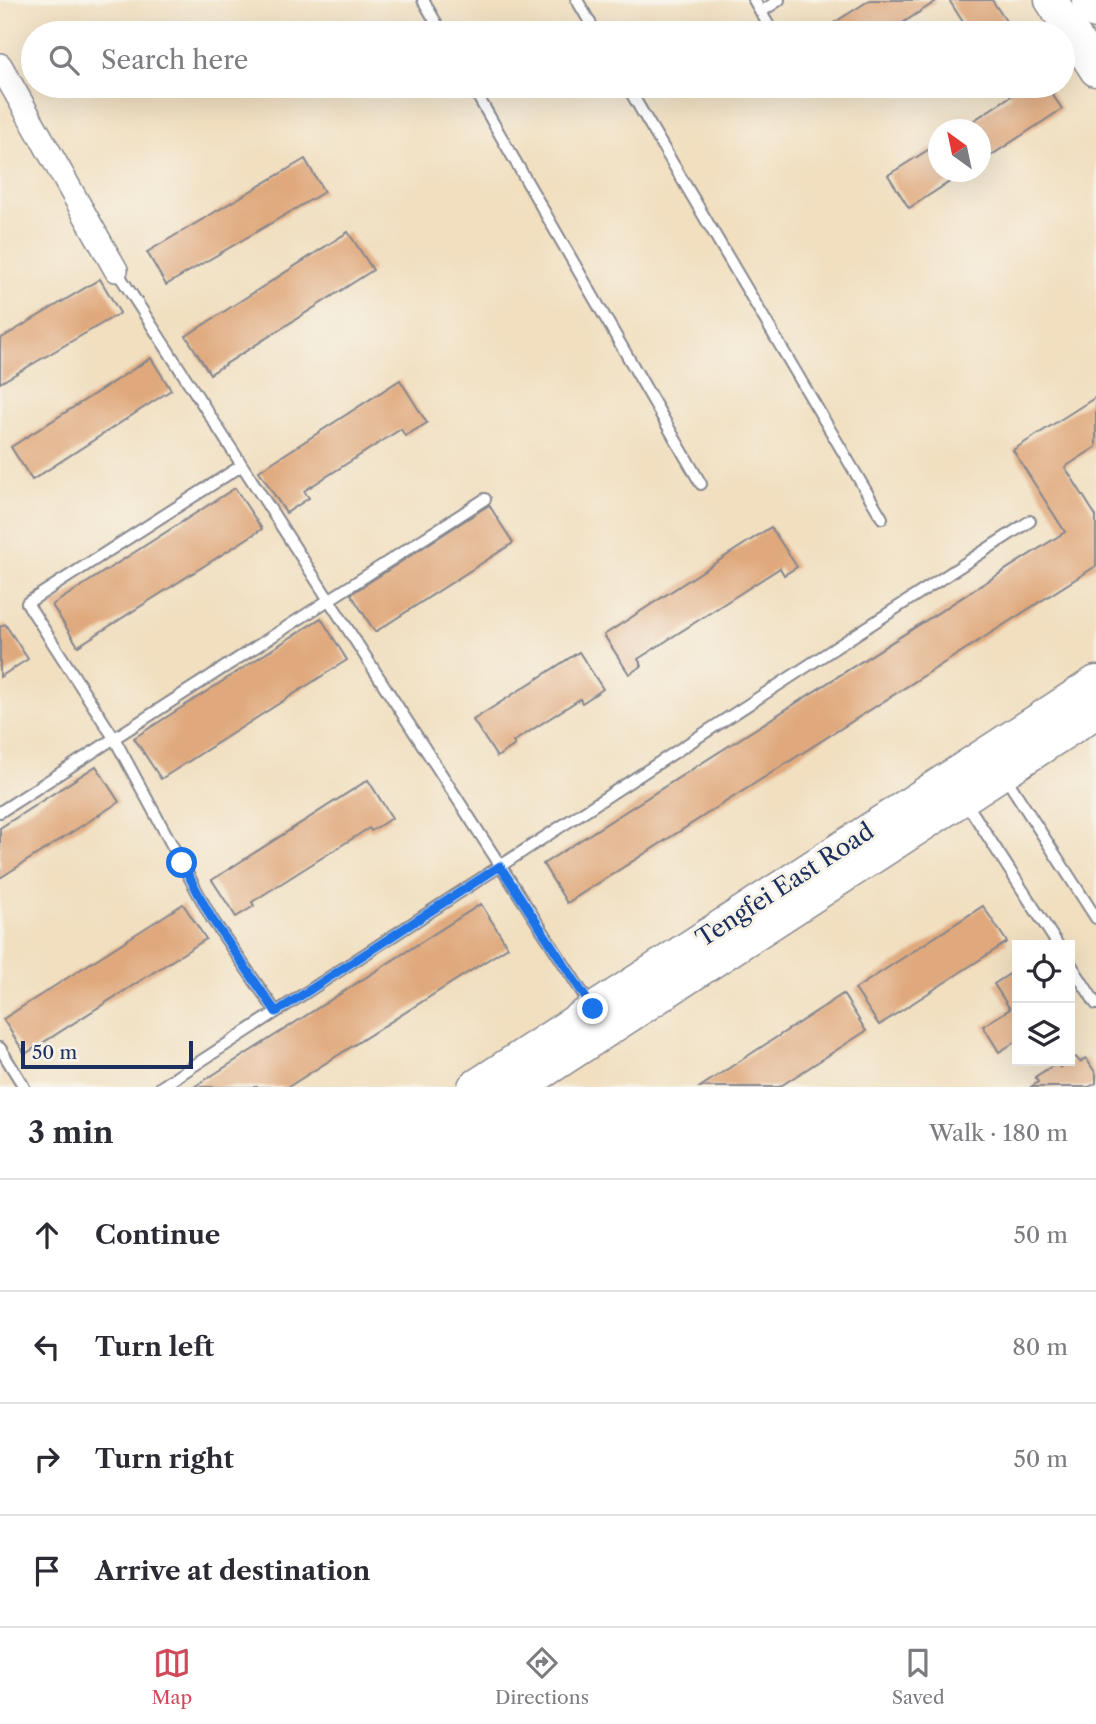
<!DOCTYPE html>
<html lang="en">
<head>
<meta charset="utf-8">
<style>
	body { margin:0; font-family:"Libre Caslon Text",serif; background:#f7f7f7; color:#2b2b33 }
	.controls { position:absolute; right:21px; bottom:21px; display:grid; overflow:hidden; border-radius:0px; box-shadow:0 7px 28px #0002 }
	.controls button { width:63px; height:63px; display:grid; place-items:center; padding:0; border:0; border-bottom:2px solid #e1e1e2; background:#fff; color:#2b2b33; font:35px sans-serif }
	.compass { position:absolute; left:928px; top:119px; width:63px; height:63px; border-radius:50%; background:#fff; box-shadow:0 7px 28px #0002; rotate:327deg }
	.scale { position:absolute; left:21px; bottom:18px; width:172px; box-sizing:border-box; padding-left:7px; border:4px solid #1b2f5e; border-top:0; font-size:19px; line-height:24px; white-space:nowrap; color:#1b2f5e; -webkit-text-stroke:5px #f7f3e8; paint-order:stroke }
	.stop { position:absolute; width:21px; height:21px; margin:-16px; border:5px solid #1a73e8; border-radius:50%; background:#fff }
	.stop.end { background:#1a73e8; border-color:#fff; box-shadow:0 2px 7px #0008 }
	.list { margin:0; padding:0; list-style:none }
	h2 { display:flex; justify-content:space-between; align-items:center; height:91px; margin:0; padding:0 28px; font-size:30px }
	h2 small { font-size:23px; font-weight:400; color:#7c7c81 }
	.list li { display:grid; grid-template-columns:46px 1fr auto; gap:21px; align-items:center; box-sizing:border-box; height:112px; padding:0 28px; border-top:2px solid #e1e1e2 }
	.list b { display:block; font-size:26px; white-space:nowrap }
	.list em { font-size:23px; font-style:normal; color:#7c7c81 }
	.icon { flex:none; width:38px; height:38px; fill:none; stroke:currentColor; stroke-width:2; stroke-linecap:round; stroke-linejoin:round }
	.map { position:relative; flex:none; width:1096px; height:1087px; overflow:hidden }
	.search { position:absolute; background:#fff; box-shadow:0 7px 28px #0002; left:21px; right:21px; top:21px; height:77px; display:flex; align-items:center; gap:18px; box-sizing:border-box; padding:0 24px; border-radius:38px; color:#7c7c81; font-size:26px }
	.sheet { height:539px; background:#fff }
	nav { display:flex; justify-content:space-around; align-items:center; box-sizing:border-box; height:98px; border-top:2px solid #e1e1e2; background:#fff; font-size:19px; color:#7c7c81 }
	nav a { display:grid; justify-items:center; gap:4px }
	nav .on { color:#d1495b }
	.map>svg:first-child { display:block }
	.building { fill:#e0a97d }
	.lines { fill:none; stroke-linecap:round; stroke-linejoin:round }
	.lane-casing { stroke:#86878f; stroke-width:14 }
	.street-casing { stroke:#86878f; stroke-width:26 }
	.secondary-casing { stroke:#86878f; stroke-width:35 }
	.lane { stroke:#fff; stroke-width:10 }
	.street { stroke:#fff; stroke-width:23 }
	.secondary { stroke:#fff; stroke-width:32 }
	.route { stroke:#1a73e8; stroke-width:9 }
	.labels { text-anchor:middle; stroke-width:6; stroke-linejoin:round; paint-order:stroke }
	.street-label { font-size:24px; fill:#1b2f5e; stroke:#f7f3e8 }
</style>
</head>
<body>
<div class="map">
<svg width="1096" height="1087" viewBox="0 0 1096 1087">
	<rect width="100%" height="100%" fill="#f7f3e8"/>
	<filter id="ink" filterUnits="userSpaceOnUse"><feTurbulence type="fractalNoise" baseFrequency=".0143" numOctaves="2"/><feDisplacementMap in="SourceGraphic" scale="14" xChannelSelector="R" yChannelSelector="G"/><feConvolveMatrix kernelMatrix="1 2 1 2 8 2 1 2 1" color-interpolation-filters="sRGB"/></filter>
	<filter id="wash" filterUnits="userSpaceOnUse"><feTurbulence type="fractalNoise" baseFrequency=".00686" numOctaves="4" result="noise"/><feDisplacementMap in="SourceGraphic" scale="28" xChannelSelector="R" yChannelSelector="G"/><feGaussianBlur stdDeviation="1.57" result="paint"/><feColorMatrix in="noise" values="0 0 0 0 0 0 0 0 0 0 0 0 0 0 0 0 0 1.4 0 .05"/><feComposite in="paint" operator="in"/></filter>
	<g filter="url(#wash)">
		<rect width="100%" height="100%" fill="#f1dfc0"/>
		<g id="blocks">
			<g class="building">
				<polygon points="870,0 938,0 887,33 818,33"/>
				<polygon points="949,0 992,0 1014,33 970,33"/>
				<polygon points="1004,86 1047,86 1062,109 981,162 981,130 959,130 1011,96"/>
				<polygon points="939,143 939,172 965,172 909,208 888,175"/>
				<polygon points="305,159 324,192 166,285 147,252"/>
				<polygon points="348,232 373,270 210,374 186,336"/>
				<polygon points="100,279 120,313 0,383 0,339"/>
				<polygon points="151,358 171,390 32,480 11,447"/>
				<polygon points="400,380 427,423 405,436 401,429 304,491 309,498 286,513 259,471"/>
				<polygon points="1096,397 1096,447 1065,467 1096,516 1096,566 567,903 543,864 1065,532 1013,450"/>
				<polygon points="235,488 262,529 78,646 52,605"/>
				<polygon points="489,505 513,543 375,632 351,594"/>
				<polygon points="771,527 797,567 784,575 780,568 638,659 642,666 629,674 604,635"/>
				<polygon points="321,618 347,660 161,779 134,738"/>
				<polygon points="5,624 28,659 0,677 0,627"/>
				<polygon points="579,652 603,689 582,703 580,699 513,742 515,745 497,757 473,720"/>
				<polygon points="96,766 119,802 0,878 0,828"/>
				<polygon points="368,780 392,818 371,831 369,828 252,902 254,906 236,917 212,880"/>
				<polygon points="183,904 206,939 25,1054 3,1019"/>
				<polygon points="481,904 508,947 288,1087 194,1087"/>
				<polygon points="983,906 1007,942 879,1025 855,989"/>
				<polygon points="1017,969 1017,1041 999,1052 983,1026 1010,1009 994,984"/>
				<polygon points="843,994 866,1031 779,1087 700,1087"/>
				<polygon points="1076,1057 1080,1062 1086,1058 1096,1074 1096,1083 1089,1087 1031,1087 1038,1082 1035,1077 1057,1063 1060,1068"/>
			</g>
		</g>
	</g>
	<g filter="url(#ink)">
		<use href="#blocks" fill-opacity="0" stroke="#86878f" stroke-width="2"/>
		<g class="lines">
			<defs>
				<g id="lane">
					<polyline points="423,0 442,33"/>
					<polyline points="577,0 596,33"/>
					<polyline points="754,0 773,33"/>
					<polyline points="761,12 779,0"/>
					<polyline points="472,86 701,484"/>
					<polyline points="627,86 882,518"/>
					<polyline points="116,270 591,1006"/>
					<polyline points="241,466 27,603 114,738 212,919 276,1012"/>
					<polyline points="1004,775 1096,918"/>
					<polyline points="965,801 1058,945"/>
					<polyline points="0,812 485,499"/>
					<polyline points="1070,963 1096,1004"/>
					<polyline points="0,1048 24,1087"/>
					<polyline points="161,1087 1030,521"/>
				</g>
				<polyline id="street" points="0,65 116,270"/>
				<g id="secondary">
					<polyline points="1051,0 1096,70"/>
					<polyline points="1088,0 1096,13"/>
					<polyline points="474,1087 1096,682"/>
					<polyline points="520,1087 1096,712"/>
				</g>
			</defs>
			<use href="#lane" class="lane-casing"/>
			<use href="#street" class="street-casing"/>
			<use href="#secondary" class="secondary-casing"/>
			<use href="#lane" class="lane"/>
			<use href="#street" class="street"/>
			<use href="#secondary" class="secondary"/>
		</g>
	</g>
	<g class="lines" filter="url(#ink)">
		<polyline class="route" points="182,863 212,919 276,1012 500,866 593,1009"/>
	</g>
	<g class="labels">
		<g class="street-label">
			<text transform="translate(785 885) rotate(-33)" y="8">Tengfei East Road</text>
		</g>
	</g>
</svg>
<div class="controls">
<button><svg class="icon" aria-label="locate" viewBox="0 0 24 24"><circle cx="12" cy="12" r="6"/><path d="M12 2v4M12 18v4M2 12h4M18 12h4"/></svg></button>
<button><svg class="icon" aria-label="layers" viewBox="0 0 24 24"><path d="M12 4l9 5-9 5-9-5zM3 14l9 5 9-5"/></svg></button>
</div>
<svg class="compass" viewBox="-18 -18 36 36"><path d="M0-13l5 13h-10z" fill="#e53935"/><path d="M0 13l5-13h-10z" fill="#7c7c81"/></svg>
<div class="scale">50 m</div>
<div class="stop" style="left:182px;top:863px"></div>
<div class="stop end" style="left:593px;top:1009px"></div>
<div class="search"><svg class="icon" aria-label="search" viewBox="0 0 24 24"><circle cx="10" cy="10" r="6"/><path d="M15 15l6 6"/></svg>Search here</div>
</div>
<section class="sheet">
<h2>3 min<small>Walk · 180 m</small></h2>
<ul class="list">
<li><svg class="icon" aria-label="ahead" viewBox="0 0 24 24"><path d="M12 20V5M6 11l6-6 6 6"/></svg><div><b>Continue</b></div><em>50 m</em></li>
<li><svg class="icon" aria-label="left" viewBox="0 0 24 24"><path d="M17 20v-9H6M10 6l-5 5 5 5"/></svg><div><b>Turn left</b></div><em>80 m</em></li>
<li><svg class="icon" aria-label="right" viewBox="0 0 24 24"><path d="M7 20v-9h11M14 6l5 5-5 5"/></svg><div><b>Turn right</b></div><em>50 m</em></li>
<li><svg class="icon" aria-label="arrive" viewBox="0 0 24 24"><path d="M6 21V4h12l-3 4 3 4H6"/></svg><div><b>Arrive at destination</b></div></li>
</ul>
</section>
<nav>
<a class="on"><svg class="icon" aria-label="map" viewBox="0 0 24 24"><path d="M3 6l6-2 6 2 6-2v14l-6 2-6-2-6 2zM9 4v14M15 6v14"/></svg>Map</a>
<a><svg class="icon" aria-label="directions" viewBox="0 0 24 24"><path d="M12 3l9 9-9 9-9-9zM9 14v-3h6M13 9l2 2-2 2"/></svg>Directions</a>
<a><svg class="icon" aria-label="saved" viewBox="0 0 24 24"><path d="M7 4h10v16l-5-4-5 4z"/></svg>Saved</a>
</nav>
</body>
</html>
